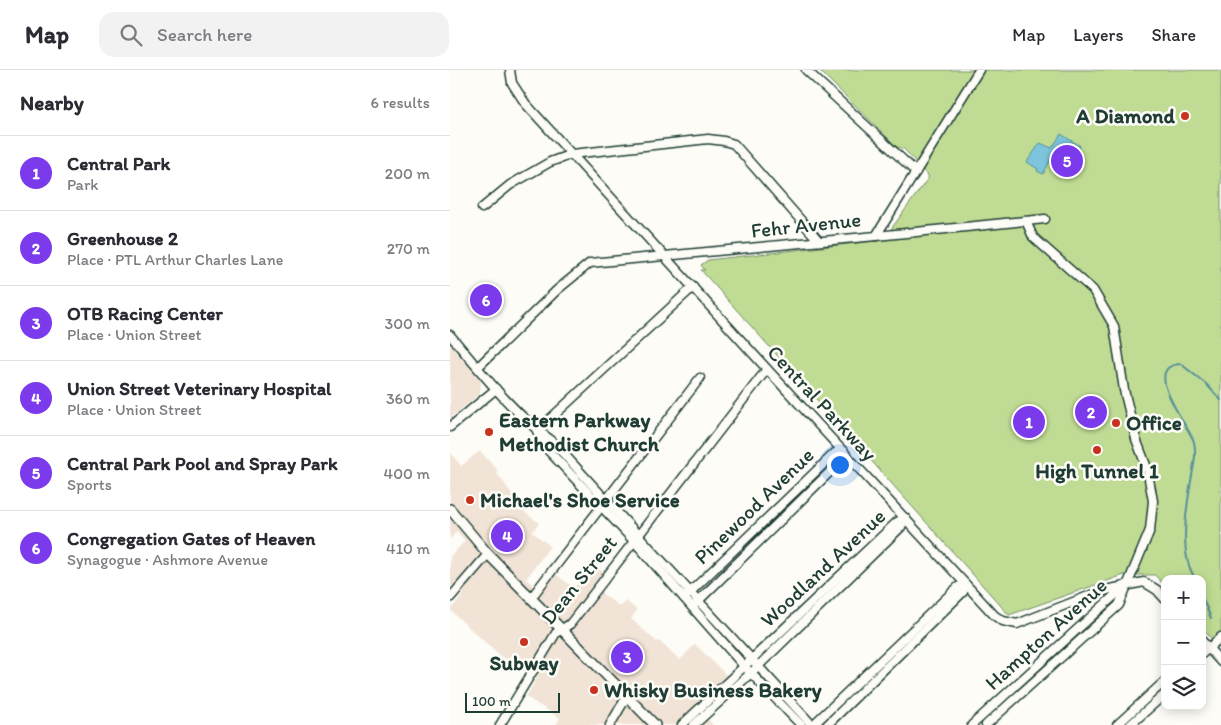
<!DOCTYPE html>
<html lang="en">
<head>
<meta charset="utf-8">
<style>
	body { margin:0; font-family:Itim,sans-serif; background:#f2f2f3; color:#2b2b33 }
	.controls { position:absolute; right:15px; bottom:15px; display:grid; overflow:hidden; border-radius:10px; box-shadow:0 2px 12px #0003 }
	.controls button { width:45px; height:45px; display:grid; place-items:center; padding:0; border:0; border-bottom:1px solid #e1e1e2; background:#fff; color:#2b2b33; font:25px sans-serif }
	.scale { position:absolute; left:15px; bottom:12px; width:95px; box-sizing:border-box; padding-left:5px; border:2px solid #1f3d34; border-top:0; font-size:14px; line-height:18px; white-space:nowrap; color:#1f3d34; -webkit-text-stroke:4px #fdfcf7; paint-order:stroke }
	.you { position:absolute; left:389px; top:394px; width:18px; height:18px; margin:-12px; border:4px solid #fff; border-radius:50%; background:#1a73e8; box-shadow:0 0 0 8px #1a73e833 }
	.badge { display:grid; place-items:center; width:32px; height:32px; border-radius:50%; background:#7c3aed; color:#fff; font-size:16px; font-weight:700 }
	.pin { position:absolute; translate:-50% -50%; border:2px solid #fff; box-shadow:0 1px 5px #0006 }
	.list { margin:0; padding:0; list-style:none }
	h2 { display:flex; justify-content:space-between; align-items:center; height:65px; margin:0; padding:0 20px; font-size:21px }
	h2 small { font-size:16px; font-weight:400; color:#7c7c81 }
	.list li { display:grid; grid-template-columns:32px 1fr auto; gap:15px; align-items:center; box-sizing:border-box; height:75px; padding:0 20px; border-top:1px solid #e1e1e2 }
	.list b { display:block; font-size:19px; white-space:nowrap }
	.list p { margin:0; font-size:16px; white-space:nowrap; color:#7c7c81 }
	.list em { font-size:16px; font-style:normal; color:#7c7c81 }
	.icon { flex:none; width:28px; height:28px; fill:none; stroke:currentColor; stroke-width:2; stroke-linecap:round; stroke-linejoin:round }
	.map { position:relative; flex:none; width:771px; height:655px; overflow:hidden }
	header { display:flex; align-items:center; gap:30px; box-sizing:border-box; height:70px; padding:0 25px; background:#fff; border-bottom:1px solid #e1e1e2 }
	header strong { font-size:24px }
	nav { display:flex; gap:28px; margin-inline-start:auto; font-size:18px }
	.search { width:350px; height:45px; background:#f2f2f3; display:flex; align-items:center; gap:12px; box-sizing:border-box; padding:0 18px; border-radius:15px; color:#7c7c81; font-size:19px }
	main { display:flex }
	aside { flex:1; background:#fff }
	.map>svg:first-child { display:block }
	.built { fill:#f1e3d5 }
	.green { fill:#c0dc94; stroke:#708c64 }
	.water { fill:#7cc5dc; stroke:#578f99 }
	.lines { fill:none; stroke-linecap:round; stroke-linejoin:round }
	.stream { stroke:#578f99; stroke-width:2 }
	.minor-casing { stroke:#1f3d34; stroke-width:11 }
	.major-casing { stroke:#1f3d34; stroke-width:12 }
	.minor { stroke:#fdfcf7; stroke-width:8 }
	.major { stroke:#fdfcf7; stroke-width:9 }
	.poi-dot { fill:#c8321e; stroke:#fdfcf7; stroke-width:2 }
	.labels { text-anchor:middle; stroke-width:5; stroke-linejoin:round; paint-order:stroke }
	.poi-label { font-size:21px; font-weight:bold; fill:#1f3d34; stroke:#fdfcf7; text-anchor:start }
	.street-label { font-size:21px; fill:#1f3d34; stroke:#fdfcf7 }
</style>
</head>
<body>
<header>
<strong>Map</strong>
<div class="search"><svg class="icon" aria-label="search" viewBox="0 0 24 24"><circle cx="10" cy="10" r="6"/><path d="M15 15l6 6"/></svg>Search here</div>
<nav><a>Map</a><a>Layers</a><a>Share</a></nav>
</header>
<main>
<aside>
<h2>Nearby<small>6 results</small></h2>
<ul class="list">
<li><span class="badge">1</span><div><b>Central Park</b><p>Park</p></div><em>200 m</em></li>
<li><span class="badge">2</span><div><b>Greenhouse 2</b><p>Place · PTL Arthur Charles Lane</p></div><em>270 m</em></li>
<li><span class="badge">3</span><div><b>OTB Racing Center</b><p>Place · Union Street</p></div><em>300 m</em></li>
<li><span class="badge">4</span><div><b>Union Street Veterinary Hospital</b><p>Place · Union Street</p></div><em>360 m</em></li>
<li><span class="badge">5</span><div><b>Central Park Pool and Spray Park</b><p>Sports</p></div><em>400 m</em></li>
<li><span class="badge">6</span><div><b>Congregation Gates of Heaven</b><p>Synagogue · Ashmore Avenue</p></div><em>410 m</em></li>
</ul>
</aside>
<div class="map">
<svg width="771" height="655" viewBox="0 0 771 655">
	<rect width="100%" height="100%" fill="#fdfcf7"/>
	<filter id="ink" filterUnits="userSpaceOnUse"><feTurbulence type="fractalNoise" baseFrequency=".02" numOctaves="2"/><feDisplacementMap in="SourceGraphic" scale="10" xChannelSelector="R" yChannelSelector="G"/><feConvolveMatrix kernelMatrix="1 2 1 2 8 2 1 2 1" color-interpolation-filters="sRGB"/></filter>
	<g filter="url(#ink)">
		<g class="built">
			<polygon points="0,274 31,311 30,324 0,348"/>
			<polygon points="30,381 48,401 46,402 71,437 70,439 89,453 82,462 100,476 76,509 85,517 104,503 124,518 141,493 153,502 142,516 170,537 176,531 187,540 181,549 207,572 209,571 230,590 245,574 277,606 246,637 263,655 106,655 110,648 76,627 88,606 50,586 0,540 13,525 0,514 0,487 15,471 7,461 0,469 0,382 11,396"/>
		</g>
		<polygon class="green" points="369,0 771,0 771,579 752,558 752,509 715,509 715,516 705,505 674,505 559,545 251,200 255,200 251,195 258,190 433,170 479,107 454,79 447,77"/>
		<polygon class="water" points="611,64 630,76 622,89 606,80 593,104 587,101 588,99 577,92 590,73 602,78"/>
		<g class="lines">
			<g class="stream">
				<path d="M745 509C743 504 740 500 739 495 731 472 737 435 741 411 743 398 747 385 744 372 741 359 688 295 731 294L756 314 771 330"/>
				<polyline points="752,527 761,548"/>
			</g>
			<defs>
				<g id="minor">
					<polyline points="60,0 62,13 75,33 317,299 545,546 553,551 567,554 651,521 694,512 707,520 715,529"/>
					<polyline points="356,0 466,102"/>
					<polyline points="32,138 60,115 100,92 122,84 258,69 274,71 284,74 369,171"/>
					<polyline points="426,166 595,149"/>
					<path d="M0 265C29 299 64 345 101 370L362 655"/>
					<polyline points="28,297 107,220 140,193 426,166 529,0"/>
					<polyline points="0,357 46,319"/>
					<polyline points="87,361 243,217"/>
					<polyline points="88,363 96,378 184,471 294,596 351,655"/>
					<polyline points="0,528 38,484"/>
					<polyline points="81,528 250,308"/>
					<polyline points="234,528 385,383 394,381 392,390 242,537"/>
					<polyline points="752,571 771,592"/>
					<polyline points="752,584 771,567"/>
					<polyline points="50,655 106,563 120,554 317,299"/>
					<polyline points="160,655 177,626"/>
					<polyline points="232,655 447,452 455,448"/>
					<polyline points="244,655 301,603 451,457 455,448"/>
					<polyline points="363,655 508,517 515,514"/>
					<polyline points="377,655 513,522 515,514"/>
					<polyline points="522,655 676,515"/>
					<polyline points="536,655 669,535 700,460 703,431 697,398 686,369 674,320 664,256 643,220 583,167 576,151"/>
					<polyline points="667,655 715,611"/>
					<polyline points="680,655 715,624"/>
				</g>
				<polyline id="major" points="0,439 38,484 205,655"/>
			</defs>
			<use href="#minor" class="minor-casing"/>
			<use href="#major" class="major-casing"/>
			<use href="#minor" class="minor"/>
			<use href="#major" class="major"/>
		</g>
	</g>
	<g class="poi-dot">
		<circle cx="735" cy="46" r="5"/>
		<circle cx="666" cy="353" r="5"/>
		<circle cx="39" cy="362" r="5"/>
		<circle cx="647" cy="380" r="5"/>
		<circle cx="20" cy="430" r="5"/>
		<circle cx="74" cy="572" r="5"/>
		<circle cx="144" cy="620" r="5"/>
	</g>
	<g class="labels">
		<g class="poi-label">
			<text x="725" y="53" text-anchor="end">A Diamond</text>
			<text x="49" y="357">Eastern Parkway<tspan x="49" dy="24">Methodist Church</tspan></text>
			<text x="676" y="360">Office</text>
			<text x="647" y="408" text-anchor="middle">High Tunnel 1</text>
			<text x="30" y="437">Michael's Shoe Service</text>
			<text x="74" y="600" text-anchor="middle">Subway</text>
			<text x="154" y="627">Whisky Business Bakery</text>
		</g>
		<g class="street-label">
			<text transform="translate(356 155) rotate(-6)" y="7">Fehr Avenue</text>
			<text transform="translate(372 333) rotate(47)" y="7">Central Parkway</text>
			<text transform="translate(304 436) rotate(-44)" y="7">Pinewood Avenue</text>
			<text transform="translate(373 498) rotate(-43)" y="7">Woodland Avenue</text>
			<text transform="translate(129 510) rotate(-51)" y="7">Dean Street</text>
			<text transform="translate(596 564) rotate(-42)" y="7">Hampton Avenue</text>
		</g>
	</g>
</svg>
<div class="controls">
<button>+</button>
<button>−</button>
<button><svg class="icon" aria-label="layers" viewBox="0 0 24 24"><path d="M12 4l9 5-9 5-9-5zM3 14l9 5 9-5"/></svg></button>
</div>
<div class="scale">100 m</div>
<div class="you"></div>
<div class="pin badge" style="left:579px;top:352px">1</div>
<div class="pin badge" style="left:641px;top:342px">2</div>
<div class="pin badge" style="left:177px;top:587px">3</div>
<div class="pin badge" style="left:57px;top:466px">4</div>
<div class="pin badge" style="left:617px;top:91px">5</div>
<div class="pin badge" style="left:36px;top:230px">6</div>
</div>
</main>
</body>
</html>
